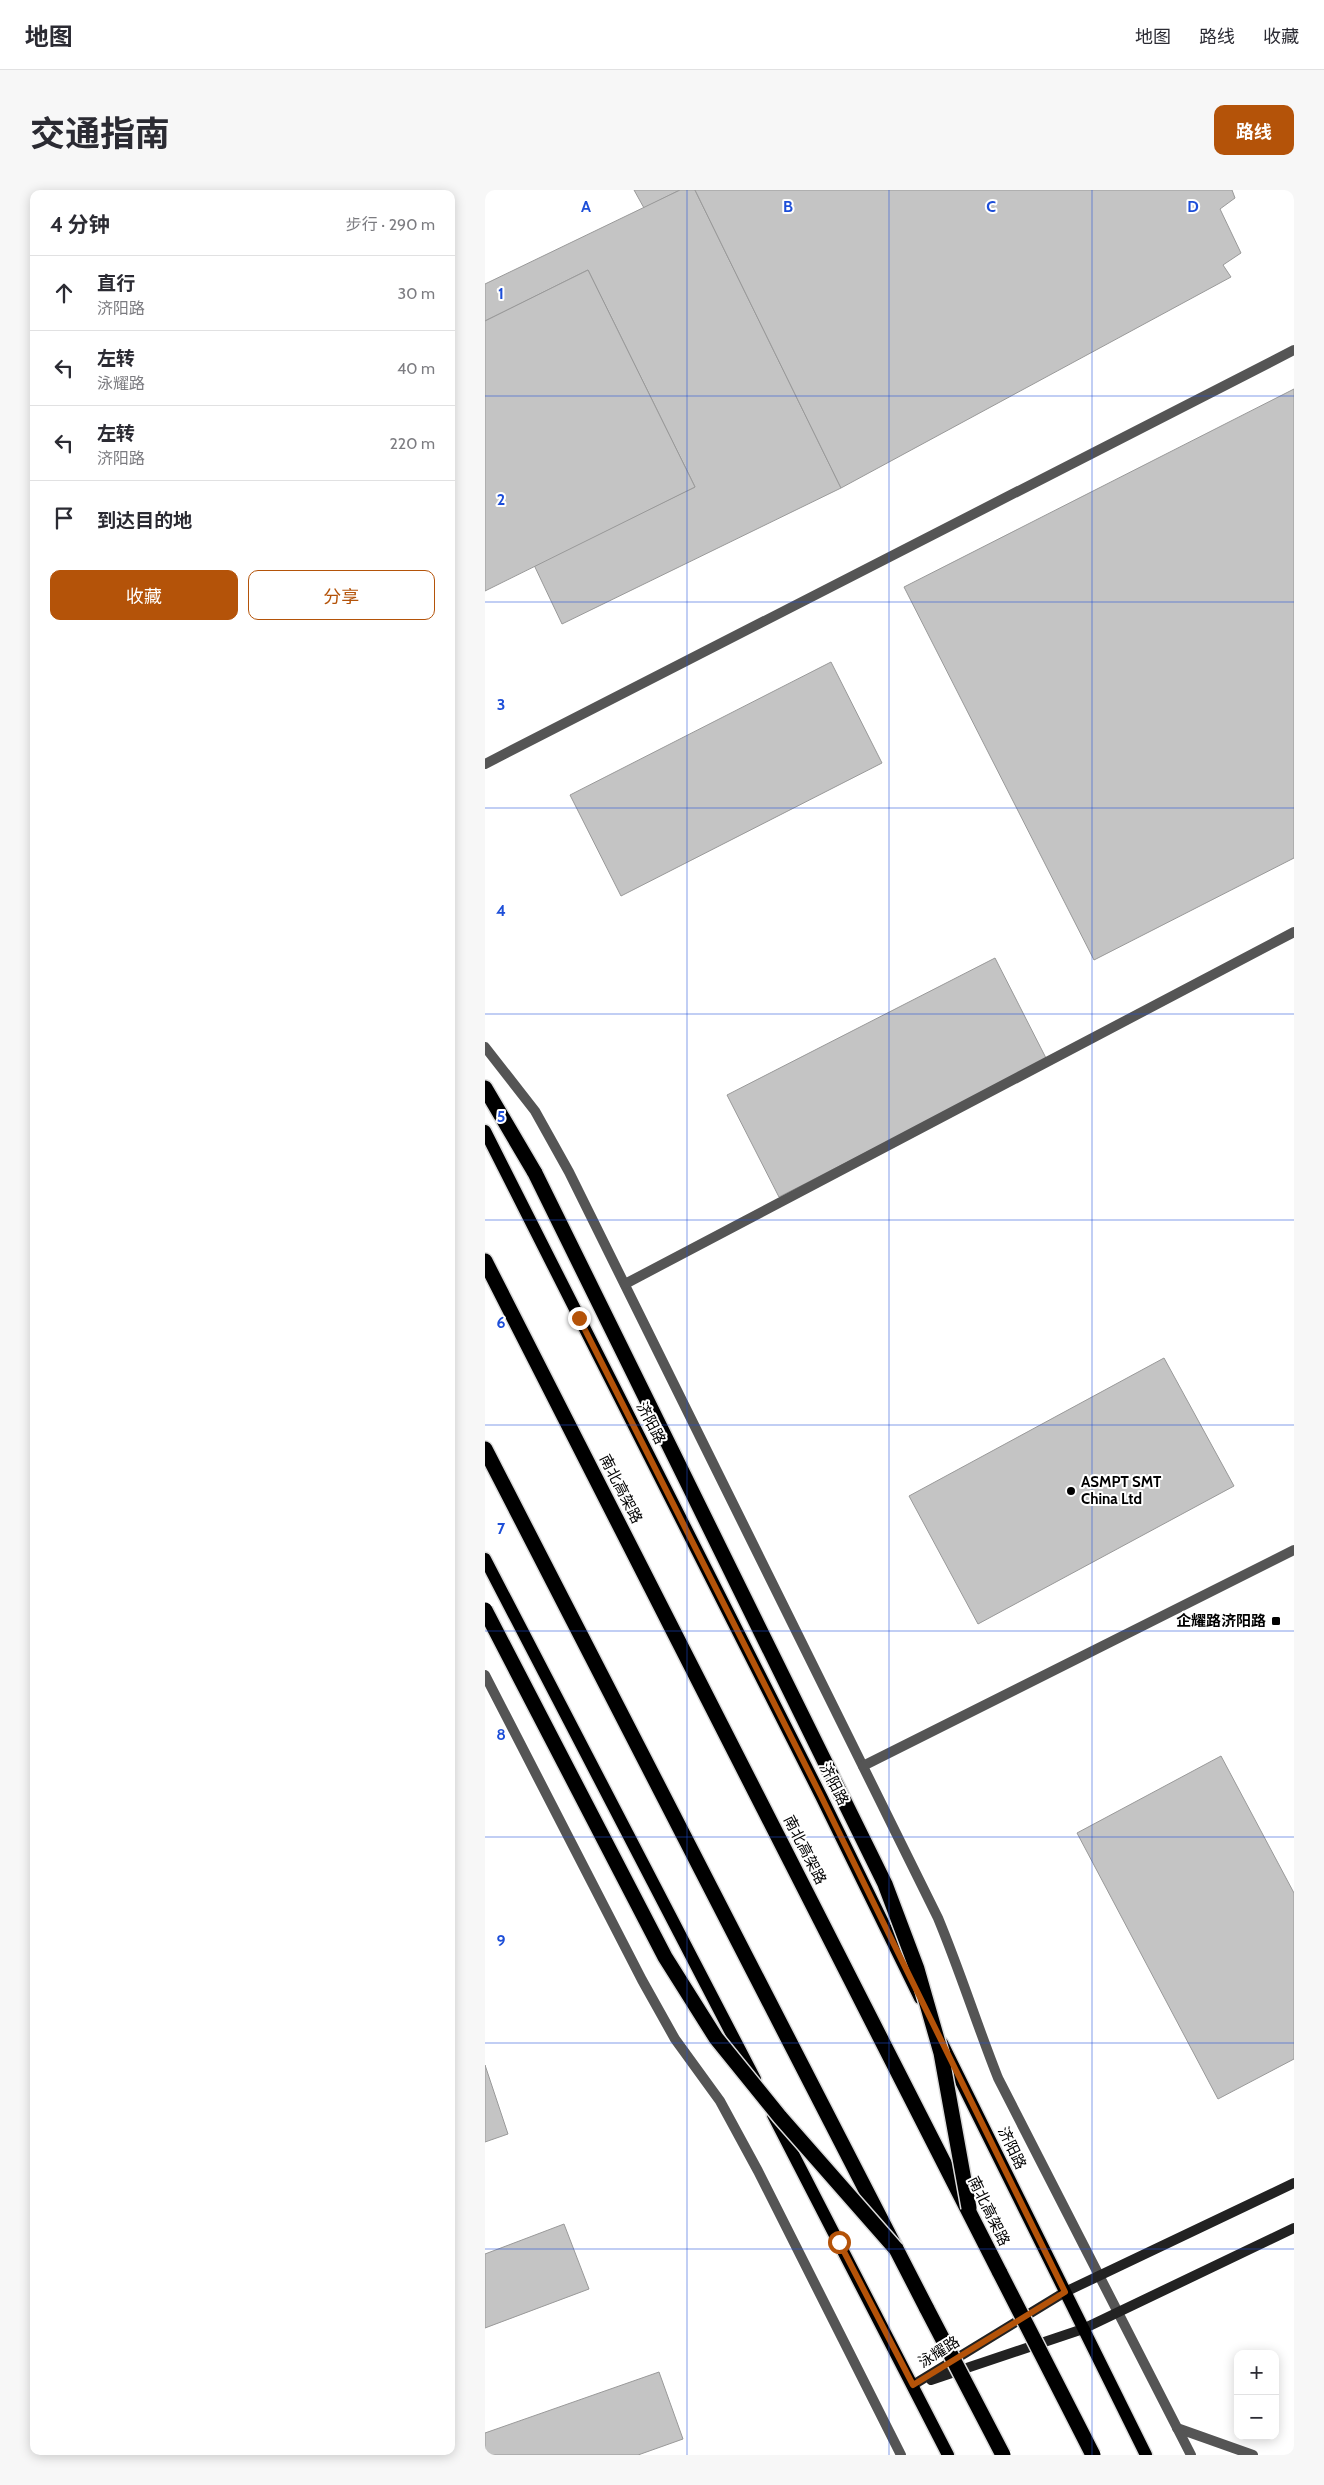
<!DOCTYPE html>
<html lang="zh">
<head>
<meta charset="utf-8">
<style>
	body { margin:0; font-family:Cabin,"Noto Sans SC",sans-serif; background:#f7f7f7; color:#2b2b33 }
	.controls { position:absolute; right:15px; bottom:15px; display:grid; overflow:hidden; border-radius:10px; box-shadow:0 2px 12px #0003 }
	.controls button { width:45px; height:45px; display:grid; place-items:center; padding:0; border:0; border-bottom:1px solid #e1e1e2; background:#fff; color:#2b2b33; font:25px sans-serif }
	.stop { position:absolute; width:15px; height:15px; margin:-11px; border:4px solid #b45309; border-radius:50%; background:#fff }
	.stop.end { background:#b45309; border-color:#fff; box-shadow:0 1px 5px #0008 }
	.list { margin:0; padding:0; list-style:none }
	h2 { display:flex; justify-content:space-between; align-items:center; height:65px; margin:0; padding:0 20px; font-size:21px }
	h2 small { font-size:16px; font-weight:400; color:#7c7c81 }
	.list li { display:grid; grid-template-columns:32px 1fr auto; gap:15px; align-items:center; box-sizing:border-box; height:75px; padding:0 20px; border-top:1px solid #e1e1e2 }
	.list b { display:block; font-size:19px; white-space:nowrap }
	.list p { margin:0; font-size:16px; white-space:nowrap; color:#7c7c81 }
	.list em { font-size:16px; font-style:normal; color:#7c7c81 }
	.actions { display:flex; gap:10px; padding:15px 20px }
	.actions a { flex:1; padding:11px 0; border:1px solid #b45309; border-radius:10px; text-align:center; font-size:18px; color:#b45309 }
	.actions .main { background:#b45309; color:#fff }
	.icon { flex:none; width:28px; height:28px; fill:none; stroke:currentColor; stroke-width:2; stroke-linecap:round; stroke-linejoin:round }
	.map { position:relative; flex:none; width:809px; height:2265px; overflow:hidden; border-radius:10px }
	header { display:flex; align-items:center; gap:30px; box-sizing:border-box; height:70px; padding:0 25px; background:#fff; border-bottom:1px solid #e1e1e2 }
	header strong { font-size:24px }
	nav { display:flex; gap:28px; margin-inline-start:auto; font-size:18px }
	.intro { display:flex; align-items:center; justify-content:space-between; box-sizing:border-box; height:120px; padding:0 30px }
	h1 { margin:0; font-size:35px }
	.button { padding:12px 22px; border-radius:10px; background:#b45309; color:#fff; font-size:18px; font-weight:700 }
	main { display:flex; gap:30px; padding:0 30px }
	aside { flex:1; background:#fff; border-radius:10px; box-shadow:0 2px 12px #0003 }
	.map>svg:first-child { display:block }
	.building { fill:#c4c4c4; stroke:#999 }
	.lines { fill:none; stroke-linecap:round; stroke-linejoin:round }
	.primary-casing { stroke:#dbdbdb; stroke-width:15 }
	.highway-casing { stroke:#dbdbdb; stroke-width:18 }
	.lane { stroke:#555; stroke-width:10 }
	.street { stroke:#555; stroke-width:10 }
	.secondary { stroke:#222; stroke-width:10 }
	.primary { stroke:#000; stroke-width:12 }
	.highway { stroke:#000; stroke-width:15 }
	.highway-bridge-casing { stroke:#dbdbdb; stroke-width:18; stroke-linecap:butt }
	.highway-bridge { stroke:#000; stroke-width:15 }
	.route { stroke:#b45309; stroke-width:6 }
	.grid { fill:none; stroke:#1d4ed8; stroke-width:1; stroke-opacity:0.55 }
	.poi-dot { fill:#000; stroke:#fff; stroke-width:2 }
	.labels { text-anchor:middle; stroke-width:4; stroke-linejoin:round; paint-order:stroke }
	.street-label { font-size:15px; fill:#000; stroke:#fff }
	.poi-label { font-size:15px; font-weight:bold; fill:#000; stroke:#fff; text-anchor:start }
	.grid-label { font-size:16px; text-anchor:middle; font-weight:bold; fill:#1d4ed8; stroke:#fff; stroke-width:4; stroke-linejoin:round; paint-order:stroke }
</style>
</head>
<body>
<header>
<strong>地图</strong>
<nav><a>地图</a><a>路线</a><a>收藏</a></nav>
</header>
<div class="intro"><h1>交通指南</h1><a class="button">路线</a></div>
<main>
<aside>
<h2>4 分钟<small>步行 · 290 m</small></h2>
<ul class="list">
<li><svg class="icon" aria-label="ahead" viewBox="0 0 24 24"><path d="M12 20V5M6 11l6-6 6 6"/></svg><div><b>直行</b><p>济阳路</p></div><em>30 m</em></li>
<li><svg class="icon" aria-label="left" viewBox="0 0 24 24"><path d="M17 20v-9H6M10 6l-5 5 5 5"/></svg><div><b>左转</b><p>泳耀路</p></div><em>40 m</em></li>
<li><svg class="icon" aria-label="left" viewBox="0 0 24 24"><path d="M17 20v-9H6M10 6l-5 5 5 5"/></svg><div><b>左转</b><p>济阳路</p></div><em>220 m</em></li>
<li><svg class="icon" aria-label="arrive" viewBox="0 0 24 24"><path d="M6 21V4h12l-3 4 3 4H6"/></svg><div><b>到达目的地</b></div></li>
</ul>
<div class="actions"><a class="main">收藏</a><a>分享</a></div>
</aside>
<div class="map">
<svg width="809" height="2265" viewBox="0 0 809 2265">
	<rect width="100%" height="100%" fill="#fff"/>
	<g class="building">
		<polygon points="149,0 195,0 159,18"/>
		<polygon points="195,0 210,0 356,298 77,434 49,375 210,297 103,80 0,131 0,94"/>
		<polygon points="210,0 747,0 750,8 735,19 756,63 738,75 746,87 356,298"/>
		<polygon points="103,80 210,297 0,401 0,131"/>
		<polygon points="809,199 809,668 609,770 419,397"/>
		<polygon points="346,472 397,573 136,706 85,605"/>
		<polygon points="510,768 562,870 294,1007 242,905"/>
		<polygon points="679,1168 749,1296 493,1434 424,1306"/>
		<polygon points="736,1566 809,1703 809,1869 733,1909 592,1643"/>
		<polygon points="0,1875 23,1944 0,1952"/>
		<polygon points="79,2034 104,2099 0,2138 0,2064"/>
		<polygon points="174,2182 198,2249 153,2265 0,2265 0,2243"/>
	</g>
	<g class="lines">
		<defs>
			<g id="primary">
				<polyline points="0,941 336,1606 435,1808"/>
				<polyline points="0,1369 270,1889"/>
				<polyline points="457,1853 661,2265"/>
				<polyline points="288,1925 463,2265"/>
			</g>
			<g id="highway">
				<polyline points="0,898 50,983"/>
				<polyline points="0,1071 515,2083"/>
				<polyline points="0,1259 442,2119"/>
			</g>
		</defs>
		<use href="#primary" class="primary-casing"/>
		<use href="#highway" class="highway-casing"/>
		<polyline class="lane" points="692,2238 768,2265"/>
		<g class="street">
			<polyline points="0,574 809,160"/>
			<path d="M0 857 50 921 84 982 453 1728C475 1781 492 1835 513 1888L706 2265"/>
			<polyline points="140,1094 809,742"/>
			<polyline points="0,1485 157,1790 190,1849 235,1911 273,1981 416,2265"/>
			<polyline points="378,1576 809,1360"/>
		</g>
		<g class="secondary">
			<polyline points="446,2190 598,2139 809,2038"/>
			<polyline points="428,2195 580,2102 809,1993"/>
		</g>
		<use href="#primary" class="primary"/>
		<use href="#highway" class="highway"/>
		<defs>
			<g id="highway-bridge">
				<polyline points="50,983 400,1694 432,1779 456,1863 484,2018"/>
				<polyline points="0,1420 180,1767 231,1848 295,1927 411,2059"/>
				<polyline points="515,2083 608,2265"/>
				<polyline points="442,2119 518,2265"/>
			</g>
		</defs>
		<use href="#highway-bridge" class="highway-bridge-casing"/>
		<use href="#highway-bridge" class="highway-bridge"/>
	</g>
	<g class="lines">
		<polyline class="route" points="94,1128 336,1606 580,2102 428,2195 354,2052"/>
	</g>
	<path class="grid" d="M202 0V2265M404 0V2265M607 0V2265M0 206H809M0 412H809M0 618H809M0 824H809M0 1030H809M0 1235H809M0 1441H809M0 1647H809M0 1853H809M0 2059H809"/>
	<g class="poi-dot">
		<circle cx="586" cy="1301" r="5"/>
		<rect x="786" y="1426" width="10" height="10" rx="2.5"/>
	</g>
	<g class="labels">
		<g class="street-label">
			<text transform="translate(166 1233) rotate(63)" y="5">济阳路</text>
			<text transform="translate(136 1299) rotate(63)" y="5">南北高架路</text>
			<text transform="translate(349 1594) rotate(63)" y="5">济阳路</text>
			<text transform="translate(320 1660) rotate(63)" y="5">南北高架路</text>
			<text transform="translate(527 1958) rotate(64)" y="5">济阳路</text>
			<text transform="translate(504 2021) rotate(64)" y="5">南北高架路</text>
			<text transform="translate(454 2162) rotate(-32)" y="5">泳耀路</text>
		</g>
		<g class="poi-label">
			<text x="596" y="1297">ASMPT SMT<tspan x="596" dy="17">China Ltd</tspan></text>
			<text x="781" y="1436" text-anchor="end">企耀路济阳路</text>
		</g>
	</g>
	<g class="grid-label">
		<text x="101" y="22">A</text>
		<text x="303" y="22">B</text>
		<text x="506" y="22">C</text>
		<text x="708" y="22">D</text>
		<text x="16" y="109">1</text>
		<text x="16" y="315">2</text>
		<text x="16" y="520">3</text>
		<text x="16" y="726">4</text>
		<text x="16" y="932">5</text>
		<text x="16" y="1138">6</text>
		<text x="16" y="1344">7</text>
		<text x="16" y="1550">8</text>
		<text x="16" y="1756">9</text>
	</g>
</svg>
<div class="controls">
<button>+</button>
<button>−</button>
</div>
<div class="stop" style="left:354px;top:2052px"></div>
<div class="stop end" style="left:94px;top:1128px"></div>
</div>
</main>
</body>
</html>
